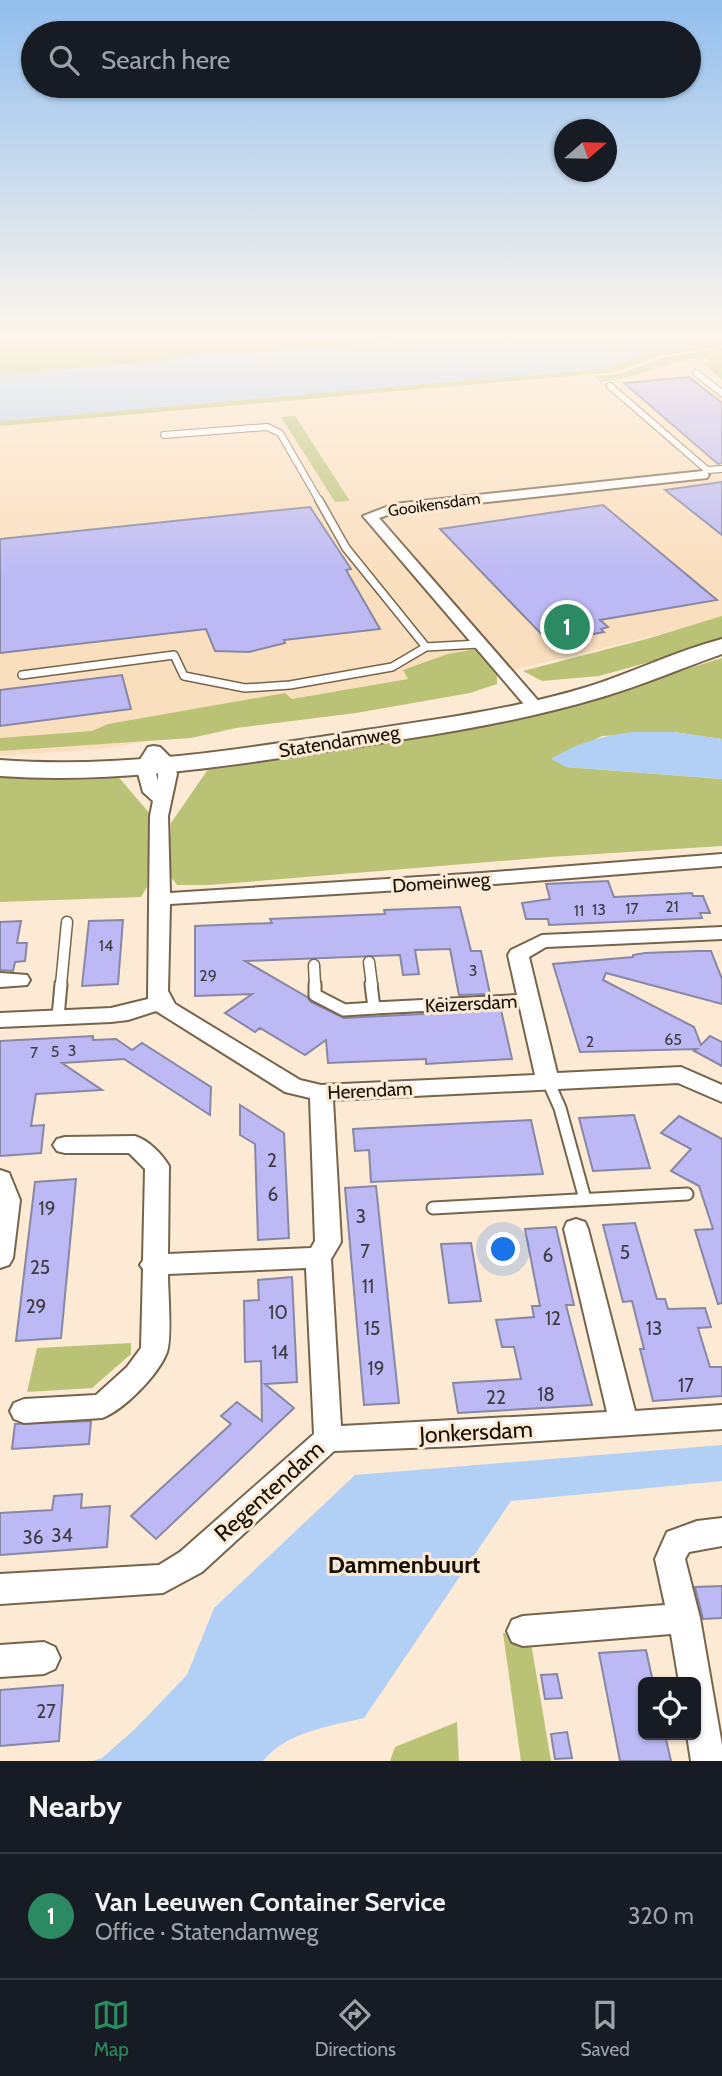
<!DOCTYPE html>
<html lang="en">
<head>
<meta charset="utf-8">
<style>
	body { margin:0; font-family:Cabin,sans-serif; background:#20242c; color:#f1f3f6 }
	.controls { position:absolute; right:21px; bottom:21px; display:grid; overflow:hidden; border-radius:10px; box-shadow:0 2px 5px #0004 }
	.controls button { width:63px; height:63px; display:grid; place-items:center; padding:0; border:0; border-bottom:2px solid #363941; background:#171b24; color:#f1f3f6; font:35px sans-serif }
	.compass { position:absolute; left:554px; top:119px; width:63px; height:63px; border-radius:50%; background:#171b24; box-shadow:0 2px 5px #0004; rotate:70deg }
	.you { position:absolute; left:504px; top:1250px; width:24px; height:24px; margin:-18px; border:5px solid #fff; border-radius:50%; background:#1a73e8; box-shadow:0 0 0 10px #1a73e833 }
	.badge { display:grid; place-items:center; width:46px; height:46px; border-radius:50%; background:#2c8a62; color:#fff; font-size:23px; font-weight:700 }
	.pin { position:absolute; translate:-50% -50%; border:4px solid #fff; box-shadow:0 2px 7px #0006 }
	.list { margin:0; padding:0; list-style:none }
	h2 { display:flex; justify-content:space-between; align-items:center; height:91px; margin:0; padding:0 28px; font-size:30px }
	h2 small { font-size:23px; font-weight:400; color:#9ea1a6 }
	.list li { display:grid; grid-template-columns:46px 1fr auto; gap:21px; align-items:center; box-sizing:border-box; height:126px; padding:0 28px; border-top:2px solid #363941 }
	.list b { display:block; font-size:26px; white-space:nowrap }
	.list p { margin:0; font-size:23px; white-space:nowrap; color:#9ea1a6 }
	.list em { font-size:23px; font-style:normal; color:#9ea1a6 }
	.icon { flex:none; width:38px; height:38px; fill:none; stroke:currentColor; stroke-width:2; stroke-linecap:round; stroke-linejoin:round }
	.map { position:relative; flex:none; width:722px; height:1761px; overflow:hidden }
	.search { position:absolute; background:#171b24; box-shadow:0 2px 5px #0004; left:21px; right:21px; top:21px; height:77px; display:flex; align-items:center; gap:18px; box-sizing:border-box; padding:0 24px; border-radius:38px; color:#9ea1a6; font-size:26px }
	.sheet { height:217px; background:#171b24 }
	nav { display:flex; justify-content:space-around; align-items:center; box-sizing:border-box; height:98px; border-top:2px solid #363941; background:#171b24; font-size:19px; color:#9ea1a6 }
	nav a { display:grid; justify-items:center; gap:4px }
	nav .on { color:#2c8a62 }
	.map>svg:first-child { display:block }
	.built { fill:#fadfbe }
	.green { fill:#bac375 }
	.water { fill:#b2cff6 }
	.building { fill:#bcb9f5; stroke:#8887a4; stroke-width:2 }
	.lines { fill:none; stroke-linecap:round; stroke-linejoin:round }
	.lane-far3-casing { stroke:#77644c; stroke-width:8 }
	.lane-far2-casing { stroke:#77644c; stroke-width:10 }
	.lane-far1-casing { stroke:#77644c; stroke-width:13 }
	.lane-casing { stroke:#77644c; stroke-width:15 }
	.street-casing { stroke:#77644c; stroke-width:4 }
	.secondary-casing { stroke:#77644c; stroke-width:4 }
	.lane-far3 { stroke:#fff; stroke-width:6 }
	.lane-far2 { stroke:#fff; stroke-width:7 }
	.lane-far1 { stroke:#fff; stroke-width:10 }
	.lane { stroke:#fff; stroke-width:11 }
	.street { fill:#fff; fill-rule:evenodd }
	.secondary { fill:#fff; fill-rule:evenodd }
	.labels { text-anchor:middle; stroke-width:6; stroke-linejoin:round; paint-order:stroke }
	.far-street-label { font-size:16px; fill:#171007; stroke:#fcead5 }
	.number-label { font-size:16px; fill:#403a42 }
	.street-label { font-size:19px; fill:#171007; stroke:#fcead5 }
	.near-number-label { font-size:19px; fill:#403a42 }
	.near-street-label { font-size:23px; fill:#171007; stroke:#fcead5 }
	.near-neighbourhood-label { font-size:24px; font-weight:bold; fill:#171007; stroke:#fcead5 }
</style>
</head>
<body>
<div class="map">
<svg width="722" height="1761" viewBox="0 0 722 1761">
	<rect width="100%" height="100%" fill="#fcead5"/>
	<polygon class="built" points="722,354 722,619 489,676 298,712 110,748 0,756 0,405"/>
	<g class="green">
		<polygon points="0,333 26,333 30,339 89,333 163,333 167,337 276,333 392,333 400,342 251,353 202,353 164,361 0,375"/>
		<polygon points="722,341 722,346 659,356 615,372 0,426 0,421 607,368 655,351"/>
		<path d="M722 348V380L703 363 710 361 705 357C669 361 637 378 601 382L595 376 620 374 667 357Z"/>
		<polygon points="295,416 350,501 335,502 281,417"/>
		<polygon points="722,616 722,642 599,676 542,681 523,671 650,638"/>
		<polygon points="476,649 497,672 497,684 470,693 356,713 236,728 191,738 0,751 0,738 92,731 108,724 285,693 292,699 408,679 403,670 448,654"/>
		<polygon points="722,658 722,739 673,732 602,736 552,759 567,767 722,779 722,846 550,857 209,885 177,885 168,873 171,823 211,765 605,694"/>
		<polygon points="115,773 151,815 147,887 141,897 0,902 0,776"/>
		<polygon points="131,1343 131,1354 92,1388 27,1392 37,1348"/>
		<polygon points="529,1631 551,1761 521,1761 503,1633"/>
		<polygon points="457,1722 459,1761 390,1761 395,1747"/>
	</g>
	<g class="water">
		<polygon points="459,333 722,333 722,341 655,351 607,368 593,369 0,421 0,375 164,361 202,353 251,353 412,340 421,336"/>
		<path d="M632 732H674L722 739V779L567 767 551 759C577 743 601 736 632 732Z"/>
		<path d="M722 1445V1481L511 1501 364 1718C330 1726 286 1732 263 1761H93L102 1758 134 1730 187 1675 214 1608 355 1475Z"/>
	</g>
	<g class="building">
		<polygon points="689,377 722,403 722,463 718,464 624,383"/>
		<polygon points="722,482 722,535 665,490"/>
		<polygon points="603,505 717,600 600,620 608,627 601,629 604,632 549,642 440,529"/>
		<polygon points="310,507 351,569 346,570 380,629 284,640 285,643 249,652 215,651 206,629 0,653 0,539"/>
		<polygon points="122,675 131,709 0,726 0,690"/>
		<polygon points="608,881 614,897 692,893 693,896 703,896 710,913 700,913 702,918 549,925 548,919 526,919 522,903 550,899 546,884"/>
		<polygon points="460,907 471,951 481,951 490,994 459,995 450,949 415,950 419,974 403,975 400,955 245,961 307,997 311,1002 344,1018 501,1010 512,1059 426,1064 426,1059 328,1063 326,1040 305,1055 260,1028 255,1032 225,1013 252,994 195,996 195,926 272,923 270,919 385,914 384,910"/>
		<polygon points="123,920 118,984 82,986 89,921"/>
		<polygon points="21,921 17,943 27,943 25,961 15,962 13,971 0,970 0,922"/>
		<polygon points="698,951 711,951 722,979 722,1004 606,973 603,980 694,1027 701,1045 710,1036 722,1042 722,1066 694,1051 697,1049 580,1052 553,964 633,957 633,955 645,953"/>
		<polygon points="93,1036 93,1040 116,1039 132,1050 142,1043 211,1087 210,1115 124,1059 62,1063 102,1090 36,1094 31,1126 44,1125 41,1153 0,1156 0,1041"/>
		<polygon points="240,1105 284,1133 289,1238 258,1240 255,1144 240,1135"/>
		<polygon points="634,1115 650,1168 593,1171 579,1118"/>
		<polygon points="679,1116 722,1139 722,1303 718,1304 695,1230 713,1229 699,1186 671,1171 691,1149 661,1133"/>
		<polygon points="531,1120 543,1174 371,1182 369,1150 355,1151 353,1129"/>
		<polygon points="76,1179 61,1338 16,1341 35,1182"/>
		<polygon points="376,1186 399,1403 364,1405 345,1188"/>
		<polygon points="635,1223 657,1299 665,1299 668,1309 705,1308 711,1327 698,1328 710,1367 722,1367 722,1396 653,1401 640,1349 644,1349 632,1301 623,1302 603,1225"/>
		<polygon points="556,1227 574,1305 566,1305 592,1405 458,1413 453,1383 521,1379 514,1347 502,1347 496,1320 534,1317 532,1306 540,1306 525,1229"/>
		<polygon points="471,1243 481,1301 449,1303 441,1244"/>
		<polygon points="292,1277 297,1382 265,1384 294,1408 156,1539 131,1516 231,1424 221,1416 237,1402 262,1421 261,1361 245,1362 244,1301 259,1300 258,1280"/>
		<polygon points="91,1421 89,1444 12,1449 15,1424"/>
		<polygon points="82,1494 81,1508 110,1506 107,1547 0,1555 0,1513 52,1510 54,1496"/>
		<polygon points="722,1586 722,1618 703,1619 695,1587"/>
		<polygon points="646,1650 653,1682 643,1682 643,1735 665,1735 671,1761 620,1761 599,1653"/>
		<polygon points="557,1674 562,1698 545,1699 541,1675"/>
		<polygon points="63,1685 59,1741 0,1746 0,1690"/>
		<polygon points="567,1732 572,1758 555,1759 551,1734"/>
	</g>
	<g class="lines">
		<defs>
			<g id="lane-far3">
				<polyline points="696,373 722,393"/>
				<polyline points="610,386 707,470 703,475"/>
				<polyline points="164,435 267,427 280,433 320,502"/>
				<polyline points="707,470 722,469"/>
			</g>
			<g id="lane-far2">
				<polyline points="319,500 346,548 426,647"/>
				<polyline points="22,675 174,655 184,676 245,688 290,685 392,667 426,647 479,644"/>
			</g>
			<g id="lane-far1">
				<polyline points="369,962 372,985"/>
				<polyline points="314,965 315,985"/>
				<polyline points="61,985 67,922"/>
			</g>
			<g id="lane">
				<polyline points="315,984 315,995 344,1010 374,1008"/>
				<polyline points="371,984 374,1008 528,1000"/>
				<polyline points="58,1017 61,984"/>
				<polyline points="548,1081 560,1108 585,1199"/>
				<polyline points="433,1208 687,1194"/>
			</g>
			<g id="street">
				<polygon points="703,471 709,475 707,478 396,512 379,518 541,704 543,707 541,710 529,710 363,516 394,504"/>
				<path d="M154 746 160 747 173 760 177 774 168 816 170 893 482 873 722 854V866L482 885 170 904 168 991 175 1004 300 1080 321 1085 535 1075 508 955 511 950 542 935 722 927V939L546 947 529 957 557 1073 681 1067 722 1085V1102L678 1083 333 1100 341 1242 331 1259 341 1426 607 1412 564 1229 567 1222 576 1219 585 1222 588 1229 635 1411 722 1405V1429L461 1446 334 1451 202 1572 163 1593 0 1604V1574L159 1565 180 1552 314 1434 306 1268 168 1274C168 1293 172 1336 167 1352 159 1374 124 1410 102 1418L24 1423 14 1419 10 1411 14 1403 24 1399 96 1395 127 1367 141 1348 143 1269 140 1265 143 1260 145 1169 129 1153H65L57 1151 53 1145 57 1139 65 1137 135 1136C148 1140 162 1154 169 1166L168 1254 311 1248 315 1241 310 1098 285 1092 156 1011 128 1020 111 1022 0 1027V1013L111 1008 148 999 150 816 153 801 143 792 136 766 148 747ZM156 763 158 765V781L154 766Z"/>
				<polygon points="0,973 27,975 30,980 27,985 0,987"/>
				<polygon points="0,1170 9,1173 20,1200 13,1258 9,1265 0,1268"/>
				<polygon points="722,1518 722,1546 689,1552 685,1559 700,1618 722,1745 722,1761 691,1761 687,1735 696,1735 696,1682 679,1682 671,1634 523,1646 512,1642 507,1631 512,1620 523,1616 665,1605 655,1559 667,1532 697,1521"/>
				<polygon points="44,1642 55,1647 60,1658 55,1669 44,1674 0,1677 0,1645"/>
			</g>
			<path id="secondary" d="M722 639V654C682 668 643 685 602 697 506 726 405 739 306 754 205 770 102 783 0 776V760C118 769 237 750 353 732 431 720 512 710 587 687 632 673 676 651 722 639Z"/>
		</defs>
		<use href="#lane-far3" class="lane-far3-casing"/>
		<use href="#lane-far2" class="lane-far2-casing"/>
		<use href="#lane-far1" class="lane-far1-casing"/>
		<use href="#lane" class="lane-casing"/>
		<use href="#street" class="street-casing"/>
		<use href="#secondary" class="secondary-casing"/>
		<use href="#lane-far3" class="lane-far3"/>
		<use href="#lane-far2" class="lane-far2"/>
		<use href="#lane-far1" class="lane-far1"/>
		<use href="#lane" class="lane"/>
		<use href="#street" class="street"/>
		<use href="#secondary" class="secondary"/>
	</g>
	<linearGradient id="sky" x2="0" y2="1"><stop stop-color="#92bfee"/><stop offset="0.58" stop-color="#fef6ec"/><stop offset="1" stop-color="#fef6ec" stop-opacity="0"/></linearGradient>
	<rect width="722" height="579" fill="url(#sky)"/>
	<g class="labels">
		<g class="far-street-label">
			<text transform="translate(434 504) rotate(-8)" y="6">Gooikensdam</text>
		</g>
		<g class="number-label">
			<text x="672" y="912">21</text>
			<text x="632" y="914">17</text>
			<text x="599" y="915">13</text>
			<text x="579" y="916">11</text>
			<text x="106" y="951">14</text>
			<text x="473" y="976">3</text>
			<text x="208" y="981">29</text>
			<text x="673" y="1045">65</text>
			<text x="590" y="1047">2</text>
			<text x="72" y="1056">3</text>
			<text x="55" y="1057">5</text>
			<text x="34" y="1058">7</text>
		</g>
		<g class="street-label">
			<text transform="translate(339 741) rotate(-9)" y="7">Statendamweg</text>
			<text transform="translate(441 882) rotate(-4)" y="7">Domeinweg</text>
			<text transform="translate(471 1003) rotate(-3)" y="7">Keizersdam</text>
			<text transform="translate(370 1090) rotate(-3)" y="7">Herendam</text>
		</g>
		<g class="near-number-label">
			<text x="272" y="1167">2</text>
			<text x="273" y="1201">6</text>
			<text x="47" y="1215">19</text>
			<text x="361" y="1223">3</text>
			<text x="365" y="1258">7</text>
			<text x="625" y="1259">5</text>
			<text x="548" y="1262">6</text>
			<text x="40" y="1274">25</text>
			<text x="368" y="1293">11</text>
			<text x="36" y="1313">29</text>
			<text x="278" y="1319">10</text>
			<text x="553" y="1325">12</text>
			<text x="372" y="1335">15</text>
			<text x="654" y="1335">13</text>
			<text x="280" y="1359">14</text>
			<text x="376" y="1375">19</text>
			<text x="686" y="1392">17</text>
			<text x="546" y="1401">18</text>
			<text x="496" y="1404">22</text>
			<text x="62" y="1542">34</text>
			<text x="33" y="1544">36</text>
			<text x="46" y="1718">27</text>
		</g>
		<g class="near-street-label">
			<text transform="translate(476 1432) rotate(-3)" y="8">Jonkersdam</text>
			<text transform="translate(269 1491) rotate(-42)" y="8">Regentendam</text>
		</g>
		<g class="near-neighbourhood-label">
			<text x="404" y="1573">Dammenbuurt</text>
		</g>
	</g>
</svg>
<div class="controls">
<button><svg class="icon" aria-label="locate" viewBox="0 0 24 24"><circle cx="12" cy="12" r="6"/><path d="M12 2v4M12 18v4M2 12h4M18 12h4"/></svg></button>
</div>
<svg class="compass" viewBox="-18 -18 36 36"><path d="M0-13l5 13h-10z" fill="#e53935"/><path d="M0 13l5-13h-10z" fill="#9ea1a6"/></svg>
<div class="you"></div>
<div class="pin badge" style="left:567px;top:627px">1</div>
<div class="search"><svg class="icon" aria-label="search" viewBox="0 0 24 24"><circle cx="10" cy="10" r="6"/><path d="M15 15l6 6"/></svg>Search here</div>
</div>
<section class="sheet">
<h2>Nearby<small></small></h2>
<ul class="list">
<li><span class="badge">1</span><div><b>Van Leeuwen Container Service</b><p>Office · Statendamweg</p></div><em>320 m</em></li>
</ul>
</section>
<nav>
<a class="on"><svg class="icon" aria-label="map" viewBox="0 0 24 24"><path d="M3 6l6-2 6 2 6-2v14l-6 2-6-2-6 2zM9 4v14M15 6v14"/></svg>Map</a>
<a><svg class="icon" aria-label="directions" viewBox="0 0 24 24"><path d="M12 3l9 9-9 9-9-9zM9 14v-3h6M13 9l2 2-2 2"/></svg>Directions</a>
<a><svg class="icon" aria-label="saved" viewBox="0 0 24 24"><path d="M7 4h10v16l-5-4-5 4z"/></svg>Saved</a>
</nav>
</body>
</html>
